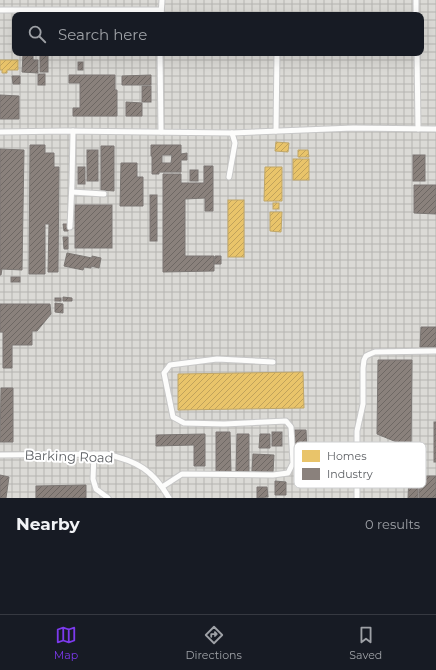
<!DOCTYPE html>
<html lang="en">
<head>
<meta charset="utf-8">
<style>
	body { margin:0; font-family:Montserrat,sans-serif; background:#20242c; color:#f1f3f6 }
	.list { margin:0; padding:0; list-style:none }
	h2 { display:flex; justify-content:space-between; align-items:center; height:52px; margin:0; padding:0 16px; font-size:17px }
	h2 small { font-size:13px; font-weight:400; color:#9ea1a6 }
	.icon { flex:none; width:22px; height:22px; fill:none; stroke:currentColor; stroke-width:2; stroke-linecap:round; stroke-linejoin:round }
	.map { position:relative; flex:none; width:436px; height:498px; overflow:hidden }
	.search { position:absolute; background:#171b24; box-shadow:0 4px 16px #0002; left:12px; right:12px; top:12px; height:44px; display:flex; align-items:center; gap:10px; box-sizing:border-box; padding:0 14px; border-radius:8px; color:#9ea1a6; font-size:15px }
	.sheet { height:116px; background:#171b24 }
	nav { display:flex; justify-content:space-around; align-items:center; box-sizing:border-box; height:56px; border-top:1px solid #363941; background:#171b24; font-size:11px; color:#9ea1a6 }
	nav a { display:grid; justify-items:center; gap:2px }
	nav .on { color:#7c3aed }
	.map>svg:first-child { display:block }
	.industrial { fill:url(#industrial-grid); fill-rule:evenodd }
	.homes { fill:url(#homes-hatch); stroke:#bfa668 }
	.industry { fill:url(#industry-hatch); stroke:#7c7774; fill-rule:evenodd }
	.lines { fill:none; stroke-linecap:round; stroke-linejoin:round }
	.minor-casing { stroke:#c7c7c7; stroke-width:7 }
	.minor { stroke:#fcfcfb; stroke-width:5 }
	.labels { text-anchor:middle; stroke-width:4; stroke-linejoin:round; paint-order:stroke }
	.street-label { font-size:13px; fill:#5c5f63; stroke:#fff }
	.key { fill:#fff; stroke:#cecfd0; stroke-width:1 }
	.key-label { font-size:11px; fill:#5c5f63 }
</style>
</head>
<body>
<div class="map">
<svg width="436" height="498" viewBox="0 0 436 498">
	<defs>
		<pattern id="industrial-grid" width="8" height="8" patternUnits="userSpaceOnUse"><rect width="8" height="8" fill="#dbdad6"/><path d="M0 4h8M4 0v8" fill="none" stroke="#b5b4b1"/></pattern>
		<pattern id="homes-hatch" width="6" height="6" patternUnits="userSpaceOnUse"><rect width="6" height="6" fill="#e9c46a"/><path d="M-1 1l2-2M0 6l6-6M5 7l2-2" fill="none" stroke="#c0a25b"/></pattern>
		<pattern id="industry-hatch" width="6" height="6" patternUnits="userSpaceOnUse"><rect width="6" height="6" fill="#8a817c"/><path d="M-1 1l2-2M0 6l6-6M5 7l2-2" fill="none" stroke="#6e6864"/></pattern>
	</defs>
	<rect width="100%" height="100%" fill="#ebebe6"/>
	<path class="industrial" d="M0 0H436V498H0ZM15 15H421V53H15Z"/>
	<g class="homes">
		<polygon points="0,60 18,60 18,70 7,70 7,73 2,73 2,70 0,70"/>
		<polygon points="276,142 289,143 288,152 275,151"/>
		<polygon points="298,150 308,150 309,157 298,157"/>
		<rect x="293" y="159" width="16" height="21"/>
		<polygon points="265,167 282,167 282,201 264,201"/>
		<rect x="228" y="200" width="16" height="57"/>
		<rect x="273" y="203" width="6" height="6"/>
		<polygon points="270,212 282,212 281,232 270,231"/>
		<polygon points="303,372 304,408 178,410 178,374"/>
	</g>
	<g class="industry">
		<rect x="40" y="53" width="8" height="19"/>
		<polygon points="23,55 33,55 33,60 38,60 38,73 22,72"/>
		<rect x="78" y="62" width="5" height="8"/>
		<rect x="38" y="74" width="7" height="11"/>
		<polygon points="69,75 115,75 115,90 117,90 117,116 73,116 73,108 80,108 80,83 69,83"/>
		<polygon points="151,75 151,85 122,85 122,76"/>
		<polygon points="12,76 20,76 20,84 13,84"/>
		<rect x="142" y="86" width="9" height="16"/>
		<polygon points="0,95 19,96 19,119 0,119"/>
		<polygon points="126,102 142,103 142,116 126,116"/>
		<polygon points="30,145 45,145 45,153 54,153 54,167 59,167 58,272 48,272 49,224 45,224 45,274 29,274"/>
		<path d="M151 145H181V154L187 153V160H181V172H159V174H152V156H151ZM162 155H172L171 163H162Z"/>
		<polygon points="101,146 114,146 114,191 101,190"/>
		<polygon points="0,149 24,150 22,270 2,269 1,275 0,275"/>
		<rect x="87" y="150" width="11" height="31"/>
		<rect x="413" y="155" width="12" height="26"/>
		<polygon points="121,163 137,163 137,177 143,177 143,206 120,206"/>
		<polygon points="204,166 213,166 213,211 205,211 205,198 185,199 185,256 214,256 214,271 163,272 163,174 181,174 181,183 204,183"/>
		<rect x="78" y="167" width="7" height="17"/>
		<rect x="190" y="170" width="8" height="11"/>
		<polygon points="414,185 436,185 436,214 414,213"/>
		<rect x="150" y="195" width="7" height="46"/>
		<rect x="75" y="205" width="37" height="43"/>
		<polygon points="63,224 68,224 68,231 64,231"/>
		<polygon points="63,237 68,237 68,249 64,249"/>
		<polygon points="67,253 92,258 92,256 101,258 99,268 91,266 91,268 84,267 83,270 64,266"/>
		<polygon points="215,256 221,256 221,264 214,264"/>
		<rect x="11" y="277" width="9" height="5"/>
		<polygon points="63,297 72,298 72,301 63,301"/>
		<rect x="55" y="298" width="6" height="3"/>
		<polygon points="55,303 63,304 63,313 55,312"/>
		<polygon points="0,304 50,304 51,314 37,331 32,331 32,345 12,345 12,368 3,368 3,332 0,332"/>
		<polygon points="421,327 436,327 436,347 420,347"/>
		<polygon points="378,360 412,360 411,448 377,434"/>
		<polygon points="1,388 13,388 13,442 0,442"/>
		<rect x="434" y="422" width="2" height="40"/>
		<polygon points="294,430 306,430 307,450 294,450"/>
		<polygon points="216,432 230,432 231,473 216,473"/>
		<rect x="272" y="432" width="10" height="14"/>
		<polygon points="205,434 205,466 194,466 194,445 156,446 156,435"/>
		<polygon points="237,434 249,434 249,472 236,472"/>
		<polygon points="260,434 270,434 270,448 259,448"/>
		<polygon points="253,454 274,455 273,472 252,471"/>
		<polygon points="0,475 9,477 6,498 0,498"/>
		<polygon points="409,476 418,476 418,498 408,498"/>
		<polygon points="428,476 436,476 436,498 419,498 419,477"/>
		<polygon points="275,481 286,482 286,495 275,495"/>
		<polygon points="86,485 86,498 36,498 36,486"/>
		<polygon points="257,487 267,487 268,497 257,498"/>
	</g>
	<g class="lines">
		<defs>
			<g id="minor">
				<polyline points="416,0 416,15"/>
				<polyline points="0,10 161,10"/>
				<polyline points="161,15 162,0"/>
				<polyline points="160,53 161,132"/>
				<polyline points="417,53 418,129"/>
				<polyline points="276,131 277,53"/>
				<polyline points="0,132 65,131 232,133 353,128 436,129"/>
				<polyline points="229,177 235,143 232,133"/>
				<polyline points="72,192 104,194"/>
				<polyline points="70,227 72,182 73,131"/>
				<polyline points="94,454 93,479 96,489 108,498"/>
				<path d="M0 455 106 454C137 461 153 470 169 498"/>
				<polyline points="162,487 182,474 273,475 288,473 293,463 291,427 286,421 224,424 184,423 173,417 164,373 170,365 217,359 273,362"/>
				<polyline points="357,498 357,431 363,404 363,368 364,360 366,356 370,354 375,352 436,351"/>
			</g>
		</defs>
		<use href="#minor" class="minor-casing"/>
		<use href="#minor" class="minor"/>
	</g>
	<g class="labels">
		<g class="street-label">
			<text transform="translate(69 456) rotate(2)" y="5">Barking Road</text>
		</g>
	</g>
	<rect x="294" y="442" width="132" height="46" rx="6" class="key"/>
	<rect x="302" y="450" width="18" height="12" fill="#e9c46a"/>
	<rect x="302" y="468" width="18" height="12" fill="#8a817c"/>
	<g class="key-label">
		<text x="327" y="460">Homes</text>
		<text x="327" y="478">Industry</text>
	</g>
</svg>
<div class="search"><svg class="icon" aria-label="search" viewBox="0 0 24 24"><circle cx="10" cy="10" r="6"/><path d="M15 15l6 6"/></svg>Search here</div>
</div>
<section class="sheet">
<h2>Nearby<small>0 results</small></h2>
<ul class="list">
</ul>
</section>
<nav>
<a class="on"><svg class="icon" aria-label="map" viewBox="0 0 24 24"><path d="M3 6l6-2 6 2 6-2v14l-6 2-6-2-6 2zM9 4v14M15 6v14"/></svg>Map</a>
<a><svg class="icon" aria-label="directions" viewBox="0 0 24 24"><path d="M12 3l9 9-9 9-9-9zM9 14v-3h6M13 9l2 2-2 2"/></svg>Directions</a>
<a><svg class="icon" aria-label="saved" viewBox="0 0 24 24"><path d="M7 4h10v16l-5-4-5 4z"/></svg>Saved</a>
</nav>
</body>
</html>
